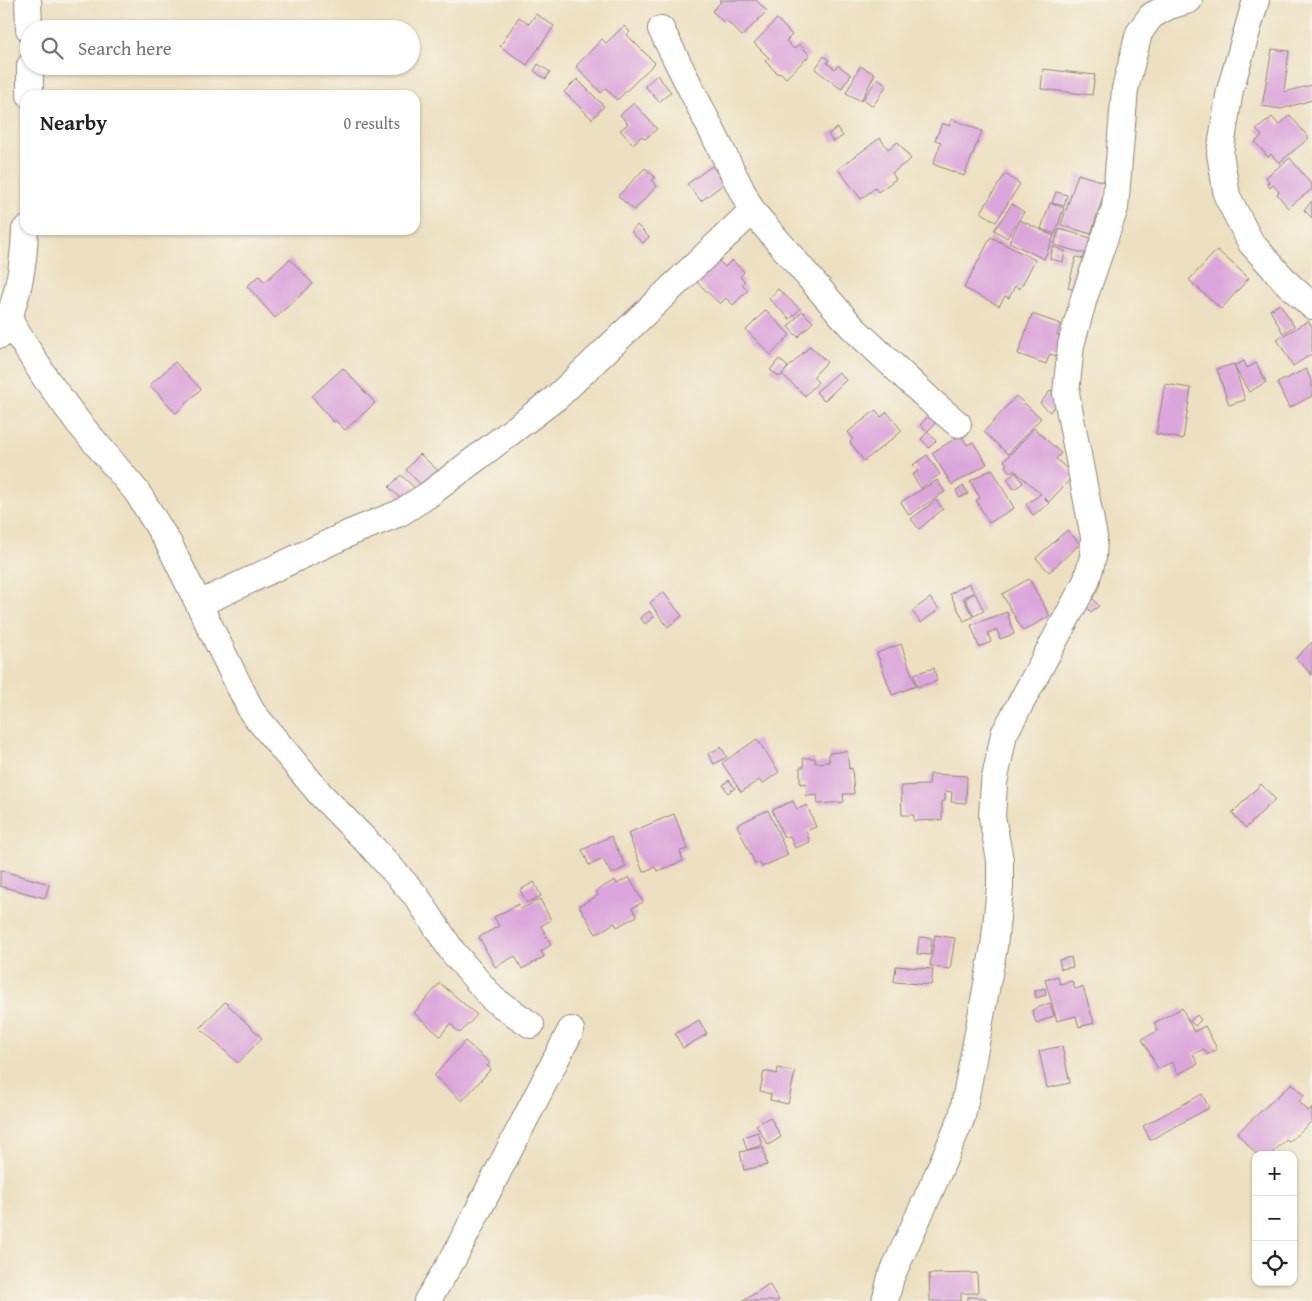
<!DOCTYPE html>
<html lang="en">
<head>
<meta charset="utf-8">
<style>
	body { margin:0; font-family:"Gentium Book Plus",serif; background:#f2f2f2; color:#202124 }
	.controls { position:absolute; right:15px; bottom:15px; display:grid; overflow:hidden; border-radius:10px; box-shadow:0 1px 4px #0004 }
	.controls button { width:45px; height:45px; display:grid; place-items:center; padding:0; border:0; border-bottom:1px solid #e0e0e0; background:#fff; color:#202124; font:25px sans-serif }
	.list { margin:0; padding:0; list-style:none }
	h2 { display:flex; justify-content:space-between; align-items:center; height:65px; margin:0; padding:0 20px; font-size:21px }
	h2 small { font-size:16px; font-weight:400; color:#757577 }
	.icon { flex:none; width:28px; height:28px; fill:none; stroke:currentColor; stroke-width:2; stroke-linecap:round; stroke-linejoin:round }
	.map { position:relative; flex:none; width:1312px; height:1301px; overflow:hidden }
	.search { position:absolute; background:#fff; box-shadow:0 1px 4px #0004; left:20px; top:20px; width:400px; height:55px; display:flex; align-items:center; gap:12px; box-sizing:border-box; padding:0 18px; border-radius:28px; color:#757577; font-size:19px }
	.panel { position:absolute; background:#fff; box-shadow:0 1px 4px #0004; left:20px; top:90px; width:400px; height:145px; border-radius:15px }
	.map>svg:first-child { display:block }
	.building { fill:#dba6db }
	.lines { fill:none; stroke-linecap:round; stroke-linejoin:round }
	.minor-casing { stroke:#8c8676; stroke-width:28 }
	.minor { stroke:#fff; stroke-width:26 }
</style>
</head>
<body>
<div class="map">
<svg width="1312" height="1301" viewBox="0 0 1312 1301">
	<rect width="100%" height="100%" fill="#f7f3e8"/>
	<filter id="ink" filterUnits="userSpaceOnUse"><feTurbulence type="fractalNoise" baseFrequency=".02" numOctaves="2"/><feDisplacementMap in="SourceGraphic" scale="10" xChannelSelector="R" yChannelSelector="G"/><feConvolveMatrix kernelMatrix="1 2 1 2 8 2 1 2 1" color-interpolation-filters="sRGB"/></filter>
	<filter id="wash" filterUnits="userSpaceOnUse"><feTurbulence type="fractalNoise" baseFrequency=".0096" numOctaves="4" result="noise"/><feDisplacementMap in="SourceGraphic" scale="20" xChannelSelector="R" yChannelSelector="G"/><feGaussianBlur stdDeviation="1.12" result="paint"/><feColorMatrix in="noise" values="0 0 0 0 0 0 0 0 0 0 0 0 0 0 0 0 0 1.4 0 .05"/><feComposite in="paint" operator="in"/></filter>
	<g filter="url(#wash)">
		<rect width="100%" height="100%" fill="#ede0c0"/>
		<g id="blocks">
			<g class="building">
				<polygon points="719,0 756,0 767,11 742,36 725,19 723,22 712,11 721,2"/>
				<polygon points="536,14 554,26 527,65 500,46 519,17 529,24"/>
				<polygon points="777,19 792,35 786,41 794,49 799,44 810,55 786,78 780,72 778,74 765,61 769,58 754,43"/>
				<polygon points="624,26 630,32 627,35 655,63 617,100 606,88 601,93 576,66 602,39 606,43"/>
				<polygon points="1272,49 1289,51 1284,92 1312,85 1312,100 1281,109 1262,106"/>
				<polygon points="824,56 829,60 827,63 835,69 838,65 851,75 841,89 815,69"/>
				<polygon points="538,64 550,72 546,79 534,71"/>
				<polygon points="860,66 875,74 861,101 846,93"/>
				<polygon points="1043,69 1095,75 1092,95 1041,89"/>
				<polygon points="657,75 671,92 659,102 645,86"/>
				<polygon points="878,78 887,85 873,106 863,99"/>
				<polygon points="577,79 604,106 592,119 564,92"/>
				<polygon points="634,103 657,129 645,139 642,136 633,144 620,130 628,124 620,115"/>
				<polygon points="1290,115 1309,138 1279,163 1271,154 1268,157 1255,142 1262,136 1256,130 1272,117 1279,125"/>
				<polygon points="952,119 982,131 964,176 933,164 941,142 935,140 942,123 949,126"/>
				<polygon points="837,128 843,136 833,142 828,134"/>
				<polygon points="880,138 888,149 898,142 911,159 892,173 896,179 878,192 875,188 861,199 838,169"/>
				<polygon points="1290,158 1312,185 1312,189 1288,208 1277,194 1279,192 1273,185 1270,188 1267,184 1269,182 1266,177"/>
				<polygon points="712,166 725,183 701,201 687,184"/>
				<polygon points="645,168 655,177 652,181 657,186 634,210 618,196"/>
				<polygon points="1005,174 1020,184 996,222 981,212"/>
				<polygon points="1078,174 1107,183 1091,234 1061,225"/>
				<polygon points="1056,192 1067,195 1064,206 1052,203"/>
				<polygon points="1312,201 1312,218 1304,210"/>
				<polygon points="1050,203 1064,208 1055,234 1041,229"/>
				<polygon points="1012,204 1024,212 1007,238 994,230"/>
				<polygon points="1020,220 1054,236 1044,259 1009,242"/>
				<polygon points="637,225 649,237 643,243 631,232"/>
				<polygon points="1059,229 1095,239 1090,255 1054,245"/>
				<polygon points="991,237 1035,260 1020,289 1015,286 1009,298 1005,296 999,306 964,288"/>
				<polygon points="1053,247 1065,251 1063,262 1050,259"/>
				<polygon points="1217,250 1249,278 1221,309 1189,280"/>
				<polygon points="1076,257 1093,261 1085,292 1068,288"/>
				<polygon points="290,259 313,284 275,318 247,286 259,276 265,282"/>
				<polygon points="717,259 725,267 732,260 744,272 740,277 745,281 742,284 748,290 733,305 726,298 720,304 696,281"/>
				<polygon points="778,289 800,309 790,319 769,299"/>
				<polygon points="1280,304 1294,326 1283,333 1270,310"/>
				<polygon points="766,310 790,335 771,355 746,330"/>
				<polygon points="802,311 813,322 798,337 788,327"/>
				<polygon points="1032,314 1061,324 1057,335 1067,339 1060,357 1050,354 1046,364 1018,354"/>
				<polygon points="1308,321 1312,327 1312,354 1293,366 1277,339"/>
				<polygon points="810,346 827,362 813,377 818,382 805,396 782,374"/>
				<polygon points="779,359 788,367 780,377 770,370"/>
				<polygon points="1244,361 1247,368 1256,363 1266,382 1249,392 1234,366"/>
				<polygon points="175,362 201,389 176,413 150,385"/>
				<polygon points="1234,364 1245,400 1229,405 1217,369"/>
				<polygon points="343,368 375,403 345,430 335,420 333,422 312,396"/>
				<polygon points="1306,369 1312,382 1312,396 1289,408 1277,383"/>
				<polygon points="839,372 846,380 824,401 816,392"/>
				<polygon points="1165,384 1191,388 1183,439 1156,434"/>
				<polygon points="1051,390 1061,399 1050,412 1040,403"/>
				<polygon points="1016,396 1041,418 1008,454 984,432"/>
				<polygon points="876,410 881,417 887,412 902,431 864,461 850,442 853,439 848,432"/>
				<polygon points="929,415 936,422 927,432 920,425"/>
				<polygon points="1034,428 1061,453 1056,459 1074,475 1049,502 1044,497 1049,504 1033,515 1026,504 1041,494 1014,470 1010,472 1005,466 1007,464 1004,461"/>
				<polygon points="928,432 936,441 929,448 921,439"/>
				<polygon points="961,435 967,445 973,442 987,464 952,485 932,453"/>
				<polygon points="420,454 444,476 429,492 406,470"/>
				<polygon points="927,455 940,474 921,488 912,475 918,471 913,465"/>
				<polygon points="992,469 1014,508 989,523 976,500 980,498 970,481"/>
				<polygon points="1016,472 1023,483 1014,489 1007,479"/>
				<polygon points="401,475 417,490 405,503 389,487"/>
				<polygon points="937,480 945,492 909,515 901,502"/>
				<polygon points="964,486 968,494 959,498 956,490"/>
				<polygon points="936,500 943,509 919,529 911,519"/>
				<polygon points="1067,530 1080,544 1049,572 1036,558"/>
				<polygon points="1029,579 1050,616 1023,631 1002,594"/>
				<polygon points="969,583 974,592 963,598 973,617 964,621 950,594"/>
				<polygon points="663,592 682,616 668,627 650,603"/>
				<polygon points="975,593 984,611 974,616 965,599"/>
				<polygon points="930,598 939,609 921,623 912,611"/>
				<polygon points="1093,599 1099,606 1091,612 1085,605"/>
				<polygon points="649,611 654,617 645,624 640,618"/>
				<polygon points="1007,612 1014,634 1000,639 997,630 988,633 991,642 979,647 971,625"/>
				<polygon points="1312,642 1312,675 1296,658"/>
				<polygon points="901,644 916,686 892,695 877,653"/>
				<polygon points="934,668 937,681 917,687 914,674"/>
				<polygon points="757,739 779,772 762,784 759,780 741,792 722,763"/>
				<polygon points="721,747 727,757 714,764 708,754"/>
				<polygon points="847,751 849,769 852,768 854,794 843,794 844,802 818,804 817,795 807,796 806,783 800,784 800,767 804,767 803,758 815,758 815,763 829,762 829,753"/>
				<polygon points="930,774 967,776 966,803 951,802 952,792 945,791 945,801 942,801 942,820 914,821 914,815 902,815 901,786 929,785"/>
				<polygon points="729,780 735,788 728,793 723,785"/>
				<polygon points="1261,784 1275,799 1246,828 1232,813"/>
				<polygon points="793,801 797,809 807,805 816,827 806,831 810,842 795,848 790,836 784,838 772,810"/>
				<polygon points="768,810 788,855 762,867 759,862 755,864 737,825"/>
				<polygon points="674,814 688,849 680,851 683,861 657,871 655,867 643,872 628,833"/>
				<polygon points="611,836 626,867 611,874 603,859 589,865 582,850"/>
				<polygon points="0,870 49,884 45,898 0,886"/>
				<polygon points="629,877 643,902 632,908 637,916 617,927 615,923 596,934 579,906 598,895 596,891 615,880 617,884"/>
				<polygon points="534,882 541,896 527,903 520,890"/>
				<polygon points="540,899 551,920 541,926 551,945 541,951 544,957 522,969 515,956 495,967 479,937 499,926 494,917 519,904 521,909"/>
				<polygon points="935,935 955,938 950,969 930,966"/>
				<polygon points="919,937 932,938 930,955 917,954"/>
				<polygon points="1071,957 1073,967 1061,969 1059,960"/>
				<polygon points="896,966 933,969 931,985 894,982"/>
				<polygon points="1058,976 1060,984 1072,981 1075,989 1083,987 1094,1023 1079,1027 1076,1016 1057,1021 1045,980"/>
				<polygon points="440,983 477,1015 460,1033 450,1024 440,1036 414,1013"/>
				<polygon points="1045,988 1046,995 1036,998 1035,991"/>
				<polygon points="225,1002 262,1038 238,1063 200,1028"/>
				<polygon points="1050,1003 1054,1016 1036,1023 1032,1010"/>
				<polygon points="1182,1008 1194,1032 1205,1026 1217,1049 1207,1055 1204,1049 1193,1054 1198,1064 1178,1074 1172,1062 1158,1069 1142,1039 1158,1031 1154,1023"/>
				<polygon points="1197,1015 1201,1020 1195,1026 1190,1021"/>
				<polygon points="699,1020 707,1034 683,1048 675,1034"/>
				<polygon points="465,1041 490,1063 487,1066 491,1069 462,1101 434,1076"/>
				<polygon points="1062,1046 1070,1083 1047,1088 1039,1051"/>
				<polygon points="778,1068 795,1072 788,1104 770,1100 771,1094 760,1091 764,1071 777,1074"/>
				<polygon points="1292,1083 1304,1096 1299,1101 1308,1111 1312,1108 1312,1121 1289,1142 1286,1140 1270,1155 1257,1155 1237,1133"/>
				<polygon points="1202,1094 1209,1108 1150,1140 1143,1126"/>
				<polygon points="770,1117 781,1137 768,1145 756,1125"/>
				<polygon points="758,1132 762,1145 747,1150 743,1137"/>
				<polygon points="763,1147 767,1165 744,1170 740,1152"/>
				<polygon points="977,1273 978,1293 961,1293 961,1301 930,1301 929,1274"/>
				<polygon points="769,1284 779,1300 777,1301 743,1301"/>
				<polygon points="968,1297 986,1298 986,1301 968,1301"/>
			</g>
		</g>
	</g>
	<g filter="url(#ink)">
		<use href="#blocks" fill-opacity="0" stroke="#8c8676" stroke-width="1"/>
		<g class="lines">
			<defs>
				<g id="minor">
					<polyline points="28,0 29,29"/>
					<polyline points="1256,0 1230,90 1220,153 1227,196 1251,243 1288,284 1312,306"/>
					<polyline points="661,29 752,211 852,327 934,404 958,424"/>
					<polyline points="30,95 30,66"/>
					<polyline points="9,320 46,379 78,422 137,492 169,544 252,712 322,796 373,848 417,897 452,951 493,999 531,1025"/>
					<path d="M1 335C17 303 24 265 25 230"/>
					<polyline points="199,604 352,532 400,513 428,495 557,397 752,211"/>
					<polyline points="427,1301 453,1259 571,1030"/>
					<polyline points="885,1301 891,1277 936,1178 962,1117 994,947 1000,887 1000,860 992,817 994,783 1004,734 1086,582 1093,557 1094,537 1066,393 1071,345 1084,298 1115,208 1125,89 1139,33 1151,16 1169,6 1189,0"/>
				</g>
			</defs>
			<use href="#minor" class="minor-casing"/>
			<use href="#minor" class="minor"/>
		</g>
	</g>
</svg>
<div class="controls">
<button>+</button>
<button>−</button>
<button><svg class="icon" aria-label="locate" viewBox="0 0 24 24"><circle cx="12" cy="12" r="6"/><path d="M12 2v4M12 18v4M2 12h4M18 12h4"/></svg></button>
</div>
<div class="search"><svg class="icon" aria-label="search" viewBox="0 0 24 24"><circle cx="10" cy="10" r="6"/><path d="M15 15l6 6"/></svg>Search here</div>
<section class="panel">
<h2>Nearby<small>0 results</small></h2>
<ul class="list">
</ul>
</section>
</div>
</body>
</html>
